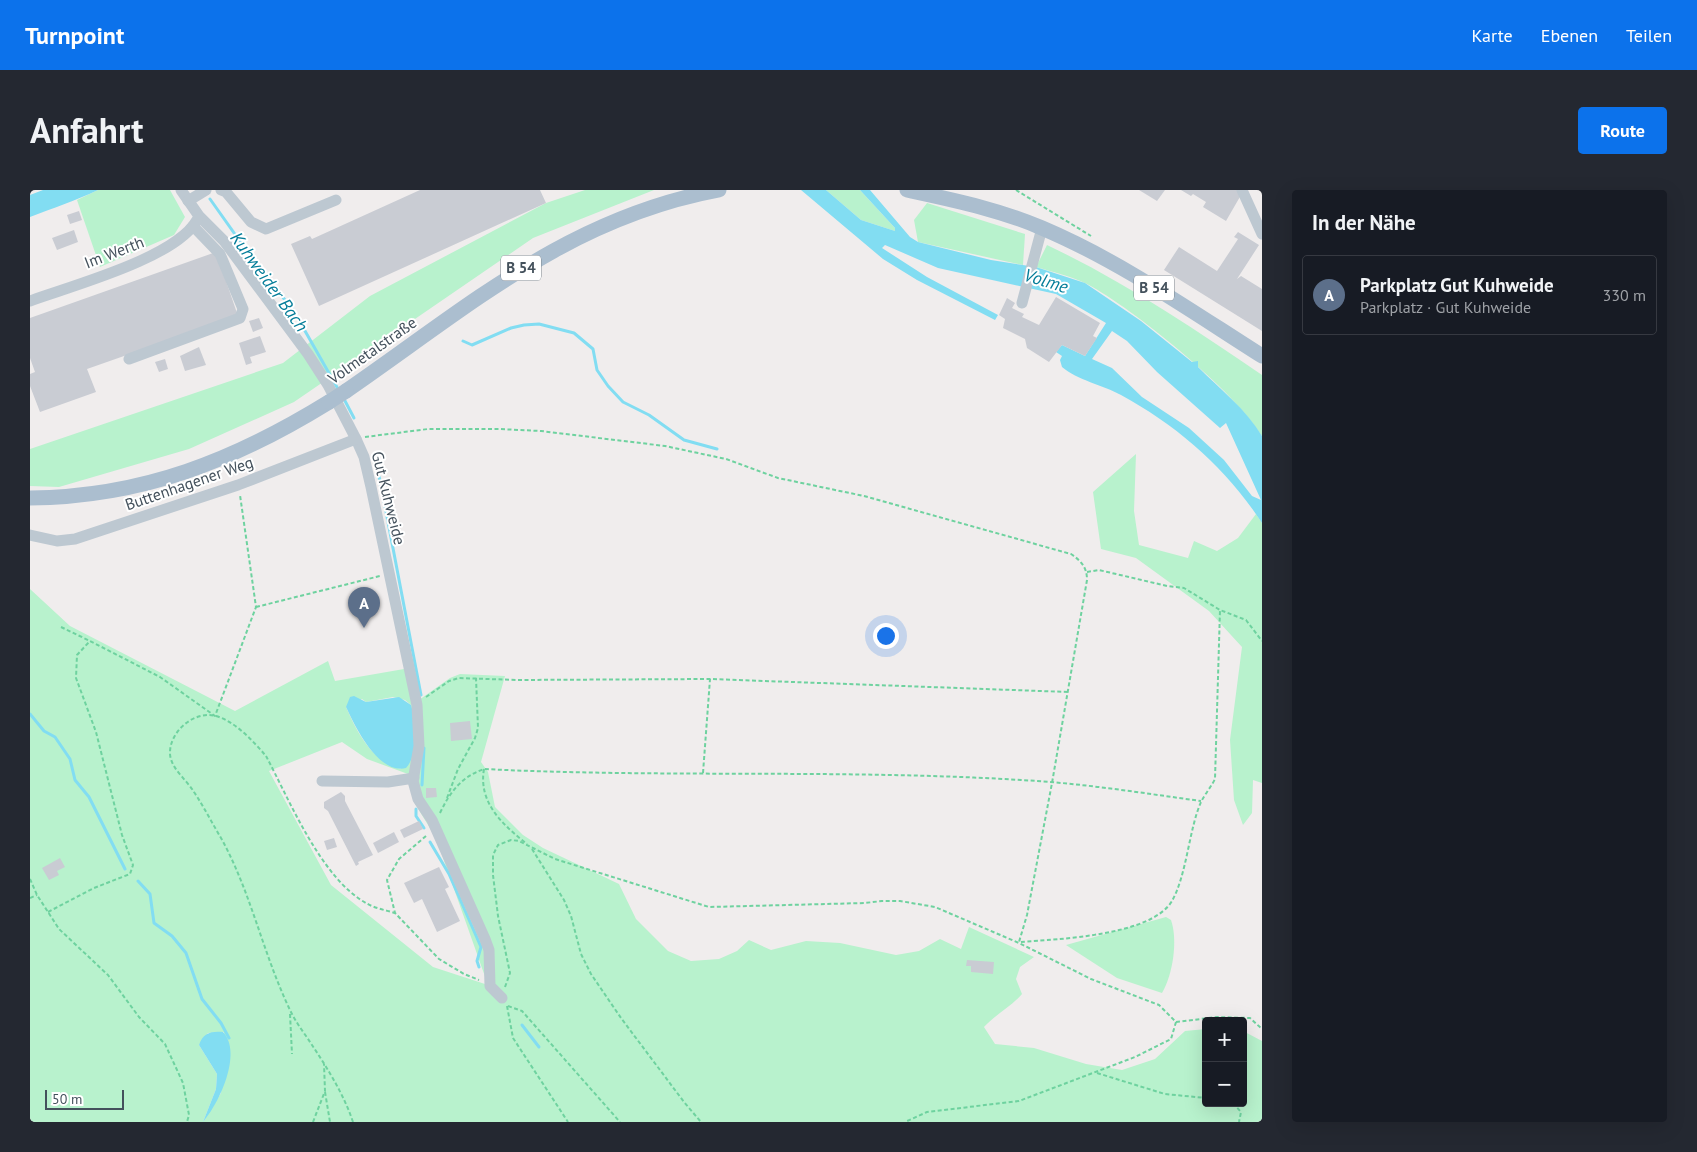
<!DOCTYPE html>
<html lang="de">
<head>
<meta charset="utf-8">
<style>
	body { margin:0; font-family:"PT Sans",sans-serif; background:#242831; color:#f1f3f6 }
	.controls { position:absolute; right:15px; bottom:15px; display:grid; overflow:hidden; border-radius:5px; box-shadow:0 5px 20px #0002 }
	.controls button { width:45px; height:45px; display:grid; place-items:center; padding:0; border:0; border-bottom:1px solid #363941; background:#171b24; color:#f1f3f6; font:25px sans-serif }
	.scale { position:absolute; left:15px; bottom:12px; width:79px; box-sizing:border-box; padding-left:5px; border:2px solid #44515c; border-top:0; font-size:14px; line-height:18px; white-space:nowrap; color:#44515c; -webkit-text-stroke:4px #fff; paint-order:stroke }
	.you { position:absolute; left:855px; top:445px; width:18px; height:18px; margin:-12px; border:4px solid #fff; border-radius:50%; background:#1a73e8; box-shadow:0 0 0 8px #1a73e833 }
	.badge { display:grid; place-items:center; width:32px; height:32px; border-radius:50%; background:#0c72eb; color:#fff; font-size:16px; font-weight:700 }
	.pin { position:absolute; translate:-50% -41px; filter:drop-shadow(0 1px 2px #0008) }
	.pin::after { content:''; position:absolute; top:26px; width:18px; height:15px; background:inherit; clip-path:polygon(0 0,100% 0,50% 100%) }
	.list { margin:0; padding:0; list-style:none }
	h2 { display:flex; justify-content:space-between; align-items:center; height:65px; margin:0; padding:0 20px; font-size:21px }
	h2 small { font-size:16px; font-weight:400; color:#9ea1a6 }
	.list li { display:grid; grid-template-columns:32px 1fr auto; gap:15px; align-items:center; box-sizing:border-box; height:80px; margin:0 10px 10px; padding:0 10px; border:1px solid #363941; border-radius:5px }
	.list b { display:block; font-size:19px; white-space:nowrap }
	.list p { margin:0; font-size:16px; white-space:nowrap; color:#9ea1a6 }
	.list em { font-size:16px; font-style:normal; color:#9ea1a6 }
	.map { position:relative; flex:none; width:1232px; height:932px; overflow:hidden; border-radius:5px }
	header { display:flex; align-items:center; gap:30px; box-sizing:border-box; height:70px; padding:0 25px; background:#0c72eb; color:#fff }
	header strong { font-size:24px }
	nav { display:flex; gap:28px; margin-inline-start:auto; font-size:18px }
	.intro { display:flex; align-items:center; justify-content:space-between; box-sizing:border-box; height:120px; padding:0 30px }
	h1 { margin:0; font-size:35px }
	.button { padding:12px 22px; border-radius:5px; background:#0c72eb; color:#fff; font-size:18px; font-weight:700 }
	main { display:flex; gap:30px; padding:0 30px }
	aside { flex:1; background:#171b24; border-radius:5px; box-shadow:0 5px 20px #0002 }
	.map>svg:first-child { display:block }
	.green { fill:#b8f2cd; fill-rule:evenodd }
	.water { fill:#82ddf2; fill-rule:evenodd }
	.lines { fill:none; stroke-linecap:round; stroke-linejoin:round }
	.stream { stroke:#82ddf2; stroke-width:3 }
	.building { fill:#c9ccd3 }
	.path { stroke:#6ed29f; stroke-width:2; stroke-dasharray:4 2.5; stroke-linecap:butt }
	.minor { stroke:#bdc8d1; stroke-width:11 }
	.major { stroke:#abbecf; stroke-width:15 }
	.major-bridge { stroke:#abbecf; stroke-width:15 }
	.labels { text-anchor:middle; stroke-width:4; stroke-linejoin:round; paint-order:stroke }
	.shield { fill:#fff; stroke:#7c858d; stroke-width:1 }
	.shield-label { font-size:15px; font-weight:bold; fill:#44515c }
	.street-label { font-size:16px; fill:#44515c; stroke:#fff }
	.water-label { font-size:18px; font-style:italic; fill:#047d99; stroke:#fff }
</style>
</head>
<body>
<header>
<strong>Turnpoint</strong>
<nav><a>Karte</a><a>Ebenen</a><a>Teilen</a></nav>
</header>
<div class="intro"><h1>Anfahrt</h1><a class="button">Route</a></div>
<main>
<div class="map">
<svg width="1232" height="932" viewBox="0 0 1232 932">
	<rect width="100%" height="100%" fill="#f0eded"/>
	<g class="green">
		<polygon points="68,0 140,0 155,27 144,45 70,77 47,10"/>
		<polygon points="555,0 624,0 503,48 264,212 159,259 29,297 0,296 0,259 253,173 340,106 516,13"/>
		<polygon points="796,0 830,0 865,38 865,41 831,30"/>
		<polygon points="897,13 995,44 993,75 888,52 884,30"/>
		<path d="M1017 55C1093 91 1163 138 1232 185V246C1205 201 1104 119 1057 94 1041 86 1023 82 1006 77Z"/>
		<polygon points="1106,264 1104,321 1109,355 1158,368 1164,351 1187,361 1208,348 1226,324 1232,333 1232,593 1223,590 1222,623 1213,635 1204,610 1200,550 1212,457 1179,421 1106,368 1071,359 1063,302"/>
		<path d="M0 399 40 436 205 521 298 471 305 491 374 479 389 510 420 488 430 484 475 486 451 572 458 582 465 617 493 645 513 658 589 694 606 729 638 761 661 771 689 769 707 761 719 750 741 760 776 751 810 753 866 765 889 761 910 749 931 759 939 737 1004 767 990 777 986 789 992 804C981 817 966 824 954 837L965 854 1004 858 1056 874 1092 880 1125 869 1155 841 1176 839V913H1213V841L1232 851V932H173L191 903 194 842 178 843 169 855 187 884 186 899 173 932H0ZM363 507 375 510 381 515 371 579C342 572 327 542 316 517L332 509 336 512ZM312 552 337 569 378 584 384 612 406 648 458 795 403 777 301 695 239 581Z"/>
		<path d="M1136 727 1141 730C1148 750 1143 784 1132 803L1087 788 1036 755Z"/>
	</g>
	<g class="water">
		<path d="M13 0H68C45 11 23 18 0 27V5Z"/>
		<path d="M771 0H796L831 30 865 41V38L830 0H840L880 47 888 52 961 70 1006 77 1055 93 1111 131 1162 172 1168 171V177C1190 199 1216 219 1232 246V333C1196 278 1148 236 1091 205 1073 195 1047 190 1032 177L1030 170 1032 166 1026 162 1032 155 1055 166 1076 133 1026 104 908 78 855 55 852 58 897 87 968 125 965 130 887 90 853 69ZM1082 141 1097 151 1127 182 1190 238 1196 233 1231 310 1222 306 1194 270 1159 238 1112 207 1082 178 1062 169Z"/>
		<path d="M324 506 336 512 369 507 381 515C386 532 389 564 376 578 348 585 325 536 316 517L320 507Z"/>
		<path d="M193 842C213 863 189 914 173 932L186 899 187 884 169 855C173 843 181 841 193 842Z"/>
	</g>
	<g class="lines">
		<g class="stream">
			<polyline points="180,9 236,88 262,118 308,199"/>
			<polyline points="433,151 442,155 481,138 494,135 509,134 544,143 563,159 567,180 578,196 593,212 619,225 654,250 687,259"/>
			<polyline points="314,209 324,228"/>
			<polyline points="344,271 350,290 391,505"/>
			<polyline points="0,524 14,541 25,547 40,569 45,590 59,607 95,679"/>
			<polyline points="392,595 394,558"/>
			<polyline points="386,619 386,626 394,638"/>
			<polyline points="400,652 419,684 451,757 447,771 449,777"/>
			<polyline points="108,691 120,704 124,733 142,746 156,763 172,809 191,833 199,848"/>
			<polyline points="492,835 509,857"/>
		</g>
	</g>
	<g class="building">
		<polygon points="390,0 510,0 516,13 289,116 261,54 280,46 282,49"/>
		<polygon points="1109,0 1135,0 1127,11"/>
		<polygon points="1151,0 1208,0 1211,5 1196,31 1173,17 1176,12 1163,4 1161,6"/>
		<polygon points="49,21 52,30 40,34 37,25"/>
		<polygon points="44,40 48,52 27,60 22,48"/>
		<polygon points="1208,42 1229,55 1207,89 1211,86 1232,99 1232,141 1134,80 1149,57 1187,81 1208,49 1204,47"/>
		<polygon points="186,62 208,126 57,179 66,202 10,222 0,196 0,184 5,182 0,168 0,128"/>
		<polygon points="1026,107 1070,133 1063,146 1067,148 1055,166 1032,155 1019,172 997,158 995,149 973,138 975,129 969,125 977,108 985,113 982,118 994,124 992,127 1009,135"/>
		<polygon points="229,128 233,138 223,142 219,131"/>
		<polygon points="230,146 236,162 220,167 222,173 216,175 209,153"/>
		<polygon points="169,157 176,175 155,181 150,166"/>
		<polygon points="135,169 138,179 129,182 125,172"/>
		<polygon points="440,531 442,549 421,551 420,533"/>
		<polygon points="396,598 406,598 407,607 396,608"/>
		<polygon points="311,602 315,606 315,611 343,665 328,672 329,674 326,676 298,621 294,618 294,612"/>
		<polygon points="389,631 393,639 374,648 370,640"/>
		<polygon points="364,642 369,652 348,663 343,653"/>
		<polygon points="304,648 307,657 297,660 294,651"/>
		<polygon points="30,668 35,677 27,681 29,685 19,690 12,678"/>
		<polygon points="409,677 419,697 415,699 430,731 407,742 392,709 384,713 374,693"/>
		<polygon points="937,770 964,772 963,784 941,782 941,776 936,776"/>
	</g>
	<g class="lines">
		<g class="path">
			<polyline points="986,0 1061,46"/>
			<path d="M335 247 398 239H469L511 241 635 256 696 269 748 288 834 306 1041 364C1051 371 1057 377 1057 390L1022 593 997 725 989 752"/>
			<polyline points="1057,382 1069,380 1137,396 1154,398 1190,420 1216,430 1232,451"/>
			<polyline points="226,417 350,386"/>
			<polyline points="31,437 60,451"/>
			<polyline points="396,507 419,491 429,488 487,490 680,489 1038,502"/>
			<path d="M454 579C448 613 473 635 497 654"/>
			<polyline points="673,583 680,489"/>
			<polyline points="417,608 428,579 445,548 448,538 446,488"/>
			<path d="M410 623C420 602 431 587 454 579 633 588 812 579 991 590 1051 593 1112 603 1171 611"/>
			<polyline points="396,646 369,669 357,690 365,723 409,769 434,784 449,790"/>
			<polyline points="502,659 534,710 541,726 551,764 561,784 591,828 654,912 671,932"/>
			<polyline points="0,689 7,705 29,739 78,785 109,827 135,854 153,893 159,925 157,932"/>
			<polyline points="0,708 7,705"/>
			<polyline points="18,722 64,698 100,684 103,675 92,645 66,542 46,488 47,465 60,451 130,487 185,526 226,417 210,305"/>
			<path d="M991 752C1028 749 1121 746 1142 711 1157 684 1159 639 1171 612 1175 604 1181 597 1185 589L1190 420"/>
			<polyline points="475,797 480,783 468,726 463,685 463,665 468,655 481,650 489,651 525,669 679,717 835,713 852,711 870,711 905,717 989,753 1061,789 1129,815 1146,832 1141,849 1105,867 989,911 897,922 875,932"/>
			<polyline points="477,816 483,848 538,932"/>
			<polyline points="478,816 492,821 590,932"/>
			<polyline points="260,824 262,864"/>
			<polyline points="1146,832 1187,827 1220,828 1232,839"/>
			<polyline points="1067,883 1135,904 1176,908"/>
			<polyline points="295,902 300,932"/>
			<polyline points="1203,913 1211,922 1209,932"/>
			<polyline points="283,932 295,901 294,874"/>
			<path d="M323 932C314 905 298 879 282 855 275 844 266 833 260 820 233 764 221 702 191 648 182 633 174 617 164 602 157 590 141 579 140 564 139 542 164 520 186 526 206 532 223 551 236 566 260 611 291 688 336 713 344 718 355 720 365 723"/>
		</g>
		<g class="minor">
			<polyline points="151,0 169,26 194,51 278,164 298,195 326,249 334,267 341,297 387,515 389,556 383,591 388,609 402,630 455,749 459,760 460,796 472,808"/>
			<polyline points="191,0 196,2 221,32 236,39 306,10"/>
			<polyline points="1212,0 1232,44"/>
			<polyline points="158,11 176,0"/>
			<path d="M0 111C41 96 146 68 167 30"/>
			<polyline points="992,113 1012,38"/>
			<polyline points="99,169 210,128 213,119 190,64 163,36"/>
			<polyline points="0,345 27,351 45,349 208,295 326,249"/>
			<polyline points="292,591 358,592 384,588"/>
		</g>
		<g class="major">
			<path d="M877 0C923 10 968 19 1012 38 1090 71 1161 121 1232 166"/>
			<path d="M316 201C438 117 538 28 689 0"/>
			<path d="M0 308C113 307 205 270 299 212"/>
		</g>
		<polyline class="major-bridge" points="299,212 316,201"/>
	</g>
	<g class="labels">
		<g class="shield">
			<rect x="471" y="65.5" width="40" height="25" rx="4"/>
			<rect x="1104" y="85.5" width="40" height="25" rx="4"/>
		</g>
		<g class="shield-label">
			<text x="491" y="83">B 54</text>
			<text x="1124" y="103">B 54</text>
		</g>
		<g class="street-label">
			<text transform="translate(84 62) rotate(-21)" y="6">Im Werth</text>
			<text transform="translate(342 160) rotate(-35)" y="6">Volmetalstraße</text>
			<text transform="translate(159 293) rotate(-19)" y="6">Buttenhagener Weg</text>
			<text transform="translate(359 308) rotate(76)" y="6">Gut Kuhweide</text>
		</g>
		<g class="water-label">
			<text transform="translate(1016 91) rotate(17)" y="6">Volme</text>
			<text transform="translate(239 92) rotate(54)" y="6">Kuhweider Bach</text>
		</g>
	</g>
</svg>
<div class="controls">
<button>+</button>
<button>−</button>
</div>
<div class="scale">50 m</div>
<div class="you"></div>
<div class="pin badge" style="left:334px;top:438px;background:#5c6f8a">A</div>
</div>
<aside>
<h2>In der Nähe<small></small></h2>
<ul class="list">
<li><span class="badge" style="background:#5c6f8a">A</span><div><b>Parkplatz Gut Kuhweide</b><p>Parkplatz · Gut Kuhweide</p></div><em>330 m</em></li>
</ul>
</aside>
</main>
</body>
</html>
